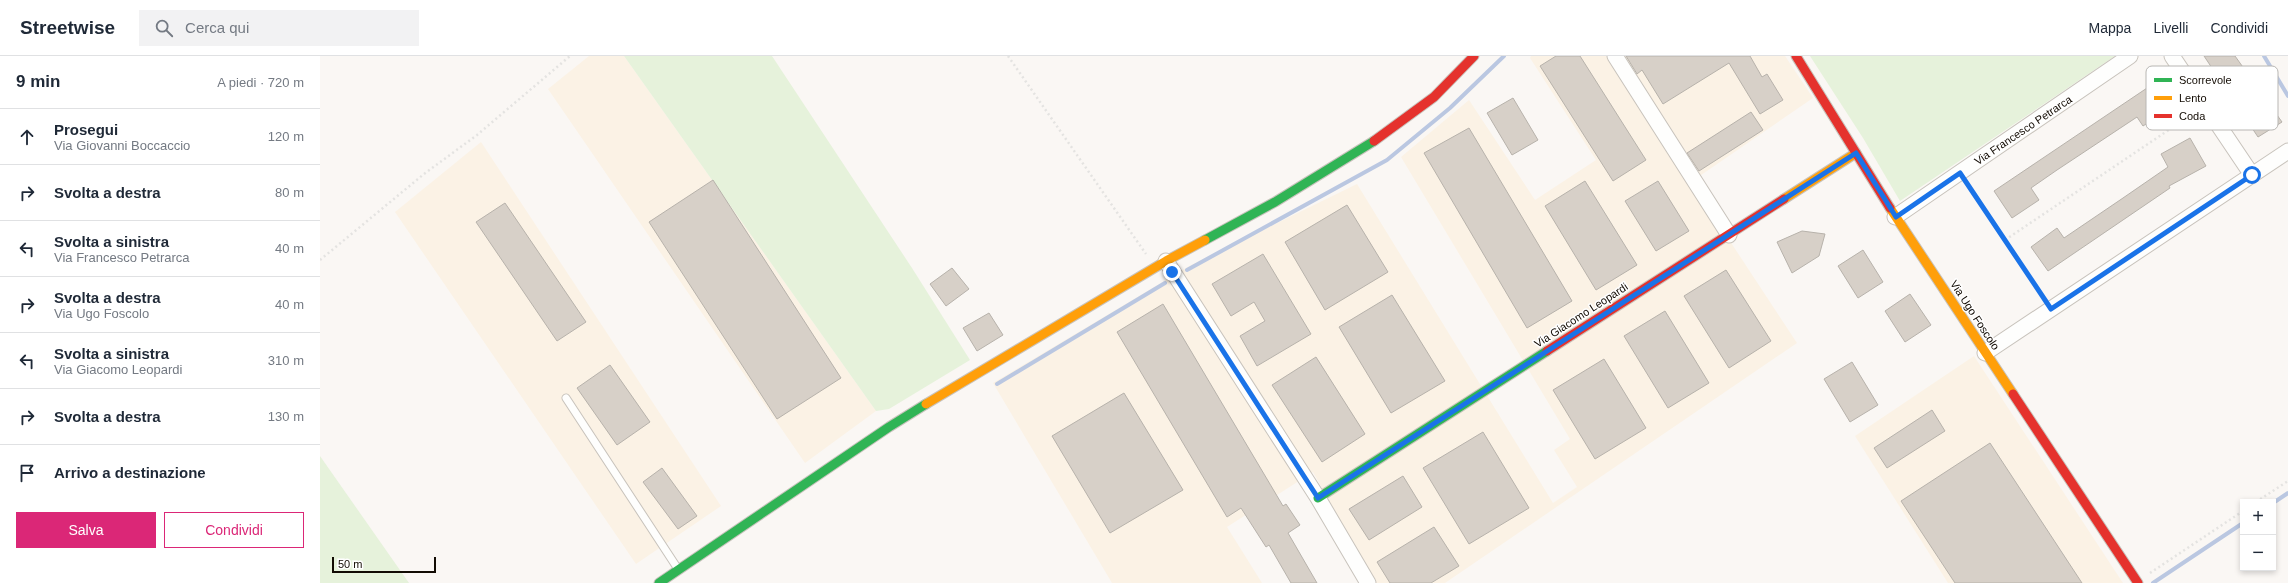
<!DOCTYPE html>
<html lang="it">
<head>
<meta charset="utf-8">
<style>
	body { margin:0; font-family:Arial,sans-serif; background:#f2f2f3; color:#1f2937 }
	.controls { position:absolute; right:12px; bottom:12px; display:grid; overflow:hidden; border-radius:0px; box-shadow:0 2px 6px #0003 }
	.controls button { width:36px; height:36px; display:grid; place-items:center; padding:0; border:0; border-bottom:1px solid #e0e1e3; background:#fff; color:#1f2937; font:20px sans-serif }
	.scale { position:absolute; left:12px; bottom:10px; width:104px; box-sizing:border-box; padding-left:4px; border:2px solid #120b03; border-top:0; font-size:11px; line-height:14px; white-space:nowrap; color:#120b03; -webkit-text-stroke:3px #fff; paint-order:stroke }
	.stop { position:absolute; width:12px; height:12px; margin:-9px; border:3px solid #1a73e8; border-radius:50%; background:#fff }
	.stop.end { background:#1a73e8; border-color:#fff; box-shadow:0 1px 4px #0008 }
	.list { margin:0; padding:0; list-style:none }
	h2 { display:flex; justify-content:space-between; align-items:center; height:52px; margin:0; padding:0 16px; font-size:17px }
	h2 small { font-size:13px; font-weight:400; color:#747a83 }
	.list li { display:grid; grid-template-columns:26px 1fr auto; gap:12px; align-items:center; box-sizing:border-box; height:56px; padding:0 16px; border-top:1px solid #e0e1e3 }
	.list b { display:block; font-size:15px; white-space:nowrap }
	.list p { margin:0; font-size:13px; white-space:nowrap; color:#747a83 }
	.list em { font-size:13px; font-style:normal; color:#747a83 }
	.actions { display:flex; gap:8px; padding:12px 16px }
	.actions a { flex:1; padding:9px 0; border:1px solid #db2777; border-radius:0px; text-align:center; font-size:14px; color:#db2777 }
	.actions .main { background:#db2777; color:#fff }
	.icon { flex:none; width:22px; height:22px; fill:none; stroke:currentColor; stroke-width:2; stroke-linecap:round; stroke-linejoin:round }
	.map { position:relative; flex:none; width:1968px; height:527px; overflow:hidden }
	header { display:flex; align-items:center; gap:24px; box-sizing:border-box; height:56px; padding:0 20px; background:#fff; border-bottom:1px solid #e0e1e3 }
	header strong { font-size:19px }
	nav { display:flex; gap:22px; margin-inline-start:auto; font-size:14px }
	.search { width:280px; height:36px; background:#f2f2f3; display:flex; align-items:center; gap:10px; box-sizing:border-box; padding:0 14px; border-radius:0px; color:#747a83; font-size:15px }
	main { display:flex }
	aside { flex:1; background:#fff }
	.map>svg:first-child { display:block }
	.built { fill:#fbf2e5 }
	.green { fill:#e6f2db }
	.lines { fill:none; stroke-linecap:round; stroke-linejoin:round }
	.stream { stroke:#bac7e1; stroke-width:4 }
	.building { fill:#d7d0c8; stroke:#b7b2ab }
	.lane-casing { stroke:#c8c3bc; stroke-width:9 }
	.street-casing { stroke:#c8c3bc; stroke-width:17 }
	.fast-casing { stroke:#c8c3bc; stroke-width:11 }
	.slow-casing { stroke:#c8c3bc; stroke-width:11 }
	.jam-casing { stroke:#c8c3bc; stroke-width:11 }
	.path { stroke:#e4e3e1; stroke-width:2.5; stroke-dasharray:2 3; stroke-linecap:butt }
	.lane { stroke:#fefefd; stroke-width:7 }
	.street { stroke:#fefefd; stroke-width:15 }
	.fast { stroke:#30b455; stroke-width:9 }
	.slow { stroke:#ff9f0a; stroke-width:9 }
	.jam { stroke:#e5322d; stroke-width:9 }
	.route { stroke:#1a73e8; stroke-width:5 }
	.labels { text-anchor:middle; stroke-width:3; stroke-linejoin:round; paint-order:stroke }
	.street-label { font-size:11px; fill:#120b03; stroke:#fff }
	.key { fill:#fff; stroke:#b8b6b3; stroke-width:1 }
	.key-label { font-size:11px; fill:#120b03 }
</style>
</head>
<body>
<header>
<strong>Streetwise</strong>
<div class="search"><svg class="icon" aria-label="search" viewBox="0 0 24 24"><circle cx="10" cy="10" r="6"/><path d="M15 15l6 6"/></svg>Cerca qui</div>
<nav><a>Mappa</a><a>Livelli</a><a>Condividi</a></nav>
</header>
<main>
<aside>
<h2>9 min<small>A piedi · 720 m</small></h2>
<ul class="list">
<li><svg class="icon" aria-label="ahead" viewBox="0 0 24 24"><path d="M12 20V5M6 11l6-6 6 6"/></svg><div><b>Prosegui</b><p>Via Giovanni Boccaccio</p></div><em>120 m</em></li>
<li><svg class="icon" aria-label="right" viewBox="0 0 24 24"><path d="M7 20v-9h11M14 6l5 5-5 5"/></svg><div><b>Svolta a destra</b></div><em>80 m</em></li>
<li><svg class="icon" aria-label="left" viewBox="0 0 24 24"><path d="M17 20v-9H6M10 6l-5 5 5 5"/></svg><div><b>Svolta a sinistra</b><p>Via Francesco Petrarca</p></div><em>40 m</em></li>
<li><svg class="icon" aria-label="right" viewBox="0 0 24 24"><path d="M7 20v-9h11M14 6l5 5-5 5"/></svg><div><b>Svolta a destra</b><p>Via Ugo Foscolo</p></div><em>40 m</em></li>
<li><svg class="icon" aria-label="left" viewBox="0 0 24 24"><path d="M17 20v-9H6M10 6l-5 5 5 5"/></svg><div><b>Svolta a sinistra</b><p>Via Giacomo Leopardi</p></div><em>310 m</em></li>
<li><svg class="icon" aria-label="right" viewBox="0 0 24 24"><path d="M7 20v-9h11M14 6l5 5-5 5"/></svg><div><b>Svolta a destra</b></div><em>130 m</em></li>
<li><svg class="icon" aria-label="arrive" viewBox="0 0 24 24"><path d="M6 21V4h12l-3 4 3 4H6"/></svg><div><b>Arrivo a destinazione</b></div></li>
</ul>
<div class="actions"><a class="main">Salva</a><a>Condividi</a></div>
</aside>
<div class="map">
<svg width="1968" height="527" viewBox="0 0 1968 527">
	<rect width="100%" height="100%" fill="#faf7f4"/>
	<g class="built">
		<polygon points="269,0 304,0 556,355 485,407 228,33"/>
		<polygon points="1211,0 1465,0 1493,42 1371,126 1477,287 1125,527 1055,527 993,416 907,471 942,527 792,527 673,327 871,209 1037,128 1233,447 1257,431 1234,394 1250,383 1081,101 1149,44 1215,144 1276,104 1210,2"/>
		<polygon points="161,86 401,450 316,508 75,156"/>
		<polygon points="1654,300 1803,527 1628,527 1535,380"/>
	</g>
	<g class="green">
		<polygon points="304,0 452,0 592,212 650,304 569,353 556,355"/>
		<polygon points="1490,0 1795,0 1580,145 1543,82"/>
		<polygon points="0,400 89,527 0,527"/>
	</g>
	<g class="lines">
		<g class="stream">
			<polyline points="1944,0 1968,40"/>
			<polyline points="867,214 1067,104 1130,52 1184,0"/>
			<polyline points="677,328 845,227"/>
			<polyline points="1953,447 1968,437"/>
			<polyline points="1833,527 1923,467"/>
		</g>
	</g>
	<g class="building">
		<polygon points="1236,0 1260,0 1326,104 1293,125 1220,10"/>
		<polygon points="1306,0 1430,0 1442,21 1447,18 1463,44 1440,58 1409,7 1343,48 1322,14 1317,18"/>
		<polygon points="1884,0 1915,0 1962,66 1938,81"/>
		<polygon points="1833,28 1849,53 1823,70 1817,61 1737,114 1711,132 1719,144 1692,162 1674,135"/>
		<polygon points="1193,42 1218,84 1192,99 1167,57"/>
		<polygon points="1431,56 1443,74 1379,115 1367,97"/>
		<polygon points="1149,72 1252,245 1207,272 1104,97"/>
		<polygon points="1870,82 1886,110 1849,130 1850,132 1728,215 1711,191 1737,172 1744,182 1803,142 1848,111 1841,98"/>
		<polygon points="393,124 521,322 457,363 329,166"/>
		<polygon points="1265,125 1317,209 1276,234 1225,150"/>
		<polygon points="1338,125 1369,175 1336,195 1305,145"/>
		<polygon points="185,147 266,266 237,285 156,166"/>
		<polygon points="1027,149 1068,216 1005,254 965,186"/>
		<polygon points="1482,175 1505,178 1499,200 1472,217 1457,186"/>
		<polygon points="1543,194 1563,226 1538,242 1518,210"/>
		<polygon points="943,198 991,278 937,310 920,280 945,265 934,246 911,260 892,228"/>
		<polygon points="632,212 649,233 626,250 610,228"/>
		<polygon points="1406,214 1451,285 1409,312 1364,240"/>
		<polygon points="1590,238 1611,269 1585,286 1565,255"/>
		<polygon points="1072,239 1125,325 1071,357 1019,271"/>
		<polygon points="843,248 963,450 966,448 980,469 968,477 997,527 971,527 949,489 946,491 921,452 907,461 797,276"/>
		<polygon points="1345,255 1389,327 1348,352 1304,280"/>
		<polygon points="669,257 683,279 657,295 643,272"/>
		<polygon points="996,301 1045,378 1002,406 952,329"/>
		<polygon points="1284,303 1326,372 1275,403 1233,334"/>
		<polygon points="1532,306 1558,349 1530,366 1504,323"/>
		<polygon points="290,309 330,366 297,389 257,332"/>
		<polygon points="804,337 863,434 790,477 732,380"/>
		<polygon points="1612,354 1625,375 1567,412 1554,392"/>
		<polygon points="1163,376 1209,452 1149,488 1103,412"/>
		<polygon points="1670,387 1762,527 1635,527 1581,445"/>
		<polygon points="342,412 377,460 358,473 323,426"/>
		<polygon points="1083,420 1102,451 1049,484 1029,453"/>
		<polygon points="1114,471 1139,510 1111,527 1070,527 1057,506"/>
	</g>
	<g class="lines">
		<defs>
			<polyline id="lane" points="246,342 358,513"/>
			<g id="street">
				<polyline points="1295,0 1409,179"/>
				<polyline points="1852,0 1932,119"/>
				<polyline points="1575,161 1810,0"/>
				<polyline points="846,205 998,442 1048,527"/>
				<polyline points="1665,297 1968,95"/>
			</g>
			<g id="fast">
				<polyline points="885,184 955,146 1054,85"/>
				<polyline points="998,442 1227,295"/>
				<polyline points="339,527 569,371 606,348"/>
			</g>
			<g id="slow">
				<polyline points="1464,143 1536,97"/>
				<polyline points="1570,152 1693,338"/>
				<polyline points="606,348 846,205 885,184"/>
			</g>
			<g id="jam">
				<polyline points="1476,0 1570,152"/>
				<polyline points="1054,85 1114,41 1154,0"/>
				<polyline points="1227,295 1464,143"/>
				<polyline points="1693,338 1818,527"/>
			</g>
		</defs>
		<use href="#lane" class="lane-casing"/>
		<use href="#street" class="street-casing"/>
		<use href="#fast" class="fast-casing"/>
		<use href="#slow" class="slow-casing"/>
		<use href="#jam" class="jam-casing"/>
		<g class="path">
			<polyline points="688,0 826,198"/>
			<polyline points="1647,127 1724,242"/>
			<polyline points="1685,184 1874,57"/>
			<polyline points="0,204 104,118 157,79 250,0"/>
			<polyline points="1936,446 1968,425"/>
			<polyline points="1830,517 1923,455"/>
		</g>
		<use href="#lane" class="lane"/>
		<use href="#street" class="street"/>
		<use href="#fast" class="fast"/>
		<use href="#slow" class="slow"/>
		<use href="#jam" class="jam"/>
	</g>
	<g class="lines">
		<polyline class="route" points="852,216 998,442 1536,97 1576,161 1640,117 1731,253 1932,119"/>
	</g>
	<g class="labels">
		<g class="street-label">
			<text transform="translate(1703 74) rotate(-34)" y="4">Via Francesco Petrarca</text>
			<text transform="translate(1261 259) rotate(-33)" y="4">Via Giacomo Leopardi</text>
			<text transform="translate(1655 259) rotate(57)" y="4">Via Ugo Foscolo</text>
		</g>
	</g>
	<rect x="1826" y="10" width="132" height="64" rx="6" class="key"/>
	<rect x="1834" y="22" width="18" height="4" fill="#30b455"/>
	<rect x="1834" y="40" width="18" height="4" fill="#ff9f0a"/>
	<rect x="1834" y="58" width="18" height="4" fill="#e5322d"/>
	<g class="key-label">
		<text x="1859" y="28">Scorrevole</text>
		<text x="1859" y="46">Lento</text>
		<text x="1859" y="64">Coda</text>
	</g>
</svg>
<div class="controls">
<button>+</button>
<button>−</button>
</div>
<div class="scale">50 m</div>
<div class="stop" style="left:1932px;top:119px"></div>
<div class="stop end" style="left:852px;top:216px"></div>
</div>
</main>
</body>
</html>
